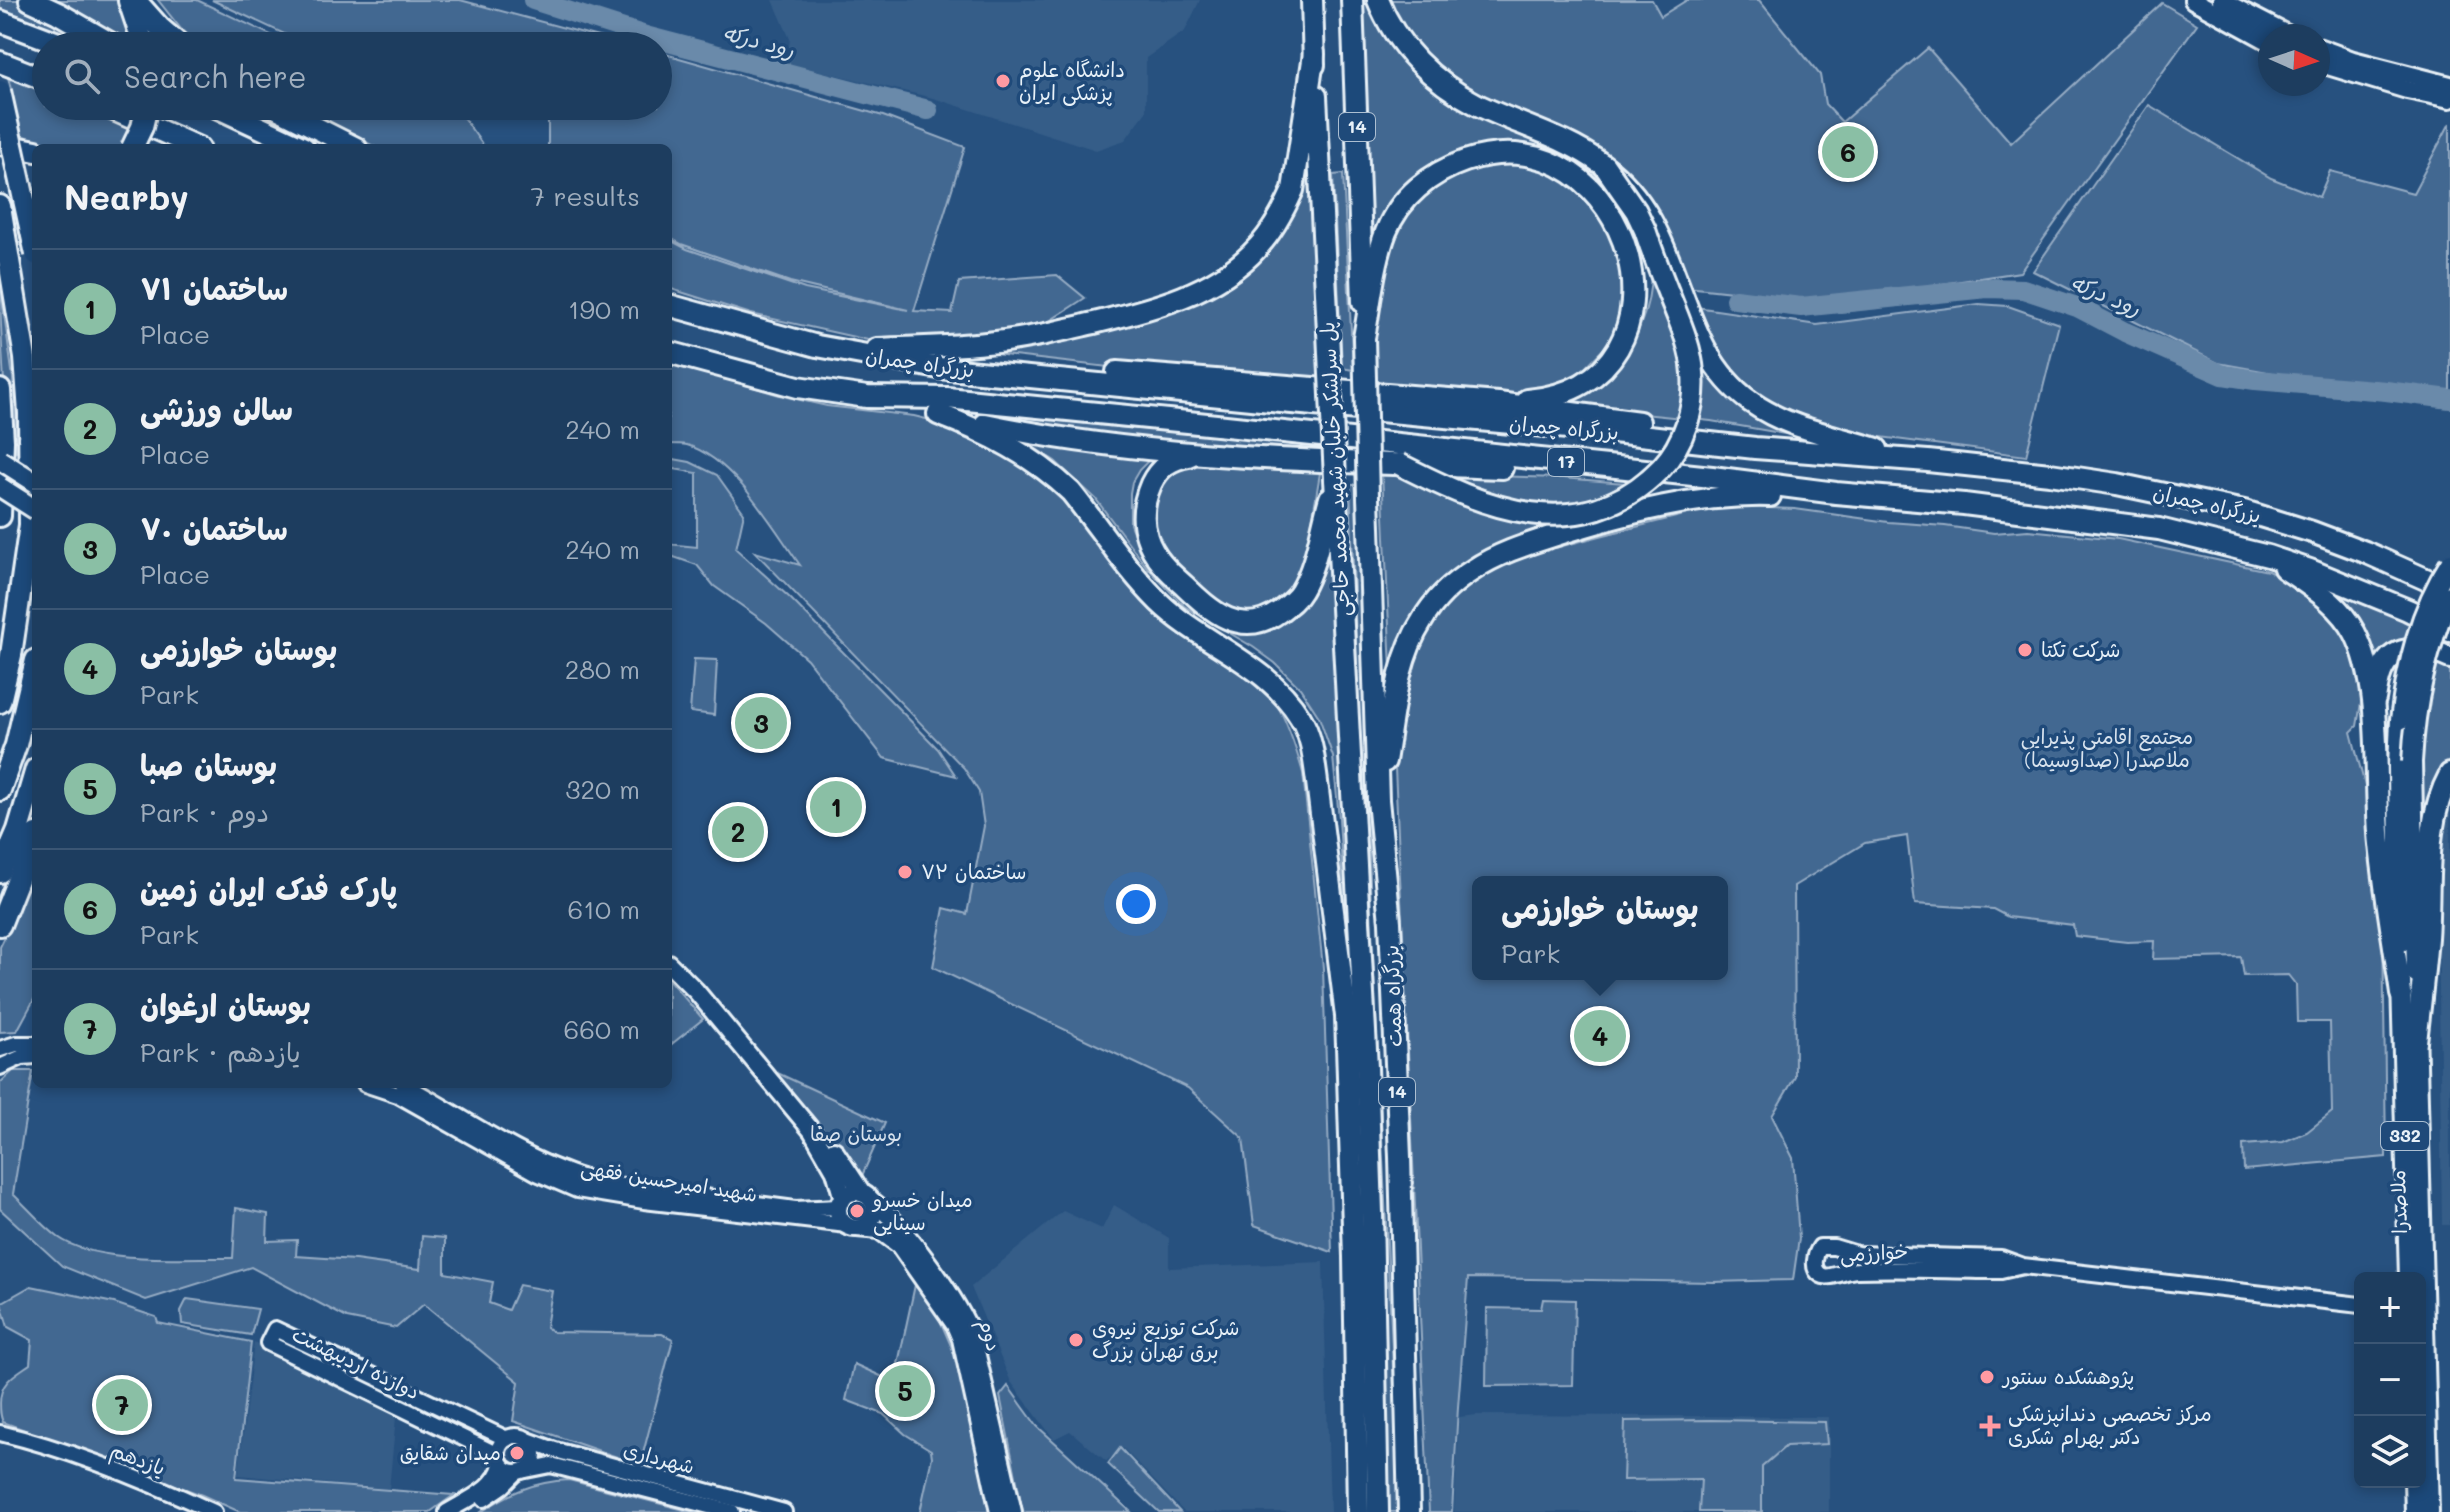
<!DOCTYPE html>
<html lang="en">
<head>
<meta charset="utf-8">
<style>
	body { margin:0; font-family:Mali,"Playpen Sans Arabic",sans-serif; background:#2a4868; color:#f1f3f6 }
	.controls { position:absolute; right:24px; bottom:24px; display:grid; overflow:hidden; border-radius:12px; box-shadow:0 4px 12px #0003 }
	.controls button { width:72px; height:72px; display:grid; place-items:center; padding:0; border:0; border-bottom:2px solid #3b5674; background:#1d3d5f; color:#f1f3f6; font:40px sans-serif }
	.compass { position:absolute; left:2258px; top:24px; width:72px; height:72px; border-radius:50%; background:#1d3d5f; box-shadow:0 4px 12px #0003; rotate:93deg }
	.you { position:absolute; left:1136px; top:904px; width:28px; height:28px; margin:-20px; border:6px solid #fff; border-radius:50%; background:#1a73e8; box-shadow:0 0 0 12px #1a73e833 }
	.badge { display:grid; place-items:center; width:52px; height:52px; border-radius:50%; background:#8abfa5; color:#111; font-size:26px; font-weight:700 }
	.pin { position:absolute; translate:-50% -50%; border:4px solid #fff; box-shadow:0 2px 8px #0006 }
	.popup { position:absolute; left:1472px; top:876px; width:256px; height:104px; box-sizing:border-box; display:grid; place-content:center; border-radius:12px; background:#1d3d5f; filter:drop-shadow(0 2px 6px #0005); font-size:26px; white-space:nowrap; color:#a0aebd }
	.popup b { font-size:30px; color:#f1f3f6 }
	.popup::after { content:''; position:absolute; left:50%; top:100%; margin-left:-16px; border:16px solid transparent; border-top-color:#1d3d5f }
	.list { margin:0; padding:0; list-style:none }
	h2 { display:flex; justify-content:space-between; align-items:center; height:104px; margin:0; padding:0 32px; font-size:34px }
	h2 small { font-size:26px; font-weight:400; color:#a0aebd }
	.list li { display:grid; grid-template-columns:52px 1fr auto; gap:24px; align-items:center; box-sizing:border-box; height:120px; padding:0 32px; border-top:2px solid #3b5674 }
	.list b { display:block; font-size:30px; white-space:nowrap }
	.list p { margin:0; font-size:26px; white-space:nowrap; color:#a0aebd }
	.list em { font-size:26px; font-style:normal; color:#a0aebd }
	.icon { flex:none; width:44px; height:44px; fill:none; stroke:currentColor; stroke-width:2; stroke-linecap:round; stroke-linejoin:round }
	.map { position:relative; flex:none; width:2450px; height:1512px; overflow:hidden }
	.search { position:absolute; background:#1d3d5f; box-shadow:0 4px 12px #0003; left:32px; top:32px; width:640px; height:88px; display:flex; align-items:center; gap:20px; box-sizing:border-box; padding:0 28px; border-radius:44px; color:#a0aebd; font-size:30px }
	.panel { position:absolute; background:#1d3d5f; box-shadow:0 4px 12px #0003; left:32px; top:144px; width:640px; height:944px; border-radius:12px }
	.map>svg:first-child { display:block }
	.built { fill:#355d88 }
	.green { fill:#436891; stroke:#96acc4; stroke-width:2; fill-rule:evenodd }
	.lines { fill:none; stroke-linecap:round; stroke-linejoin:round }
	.river { stroke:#6b8aaa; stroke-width:20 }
	.tertiary-casing { stroke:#e8f1f8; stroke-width:20 }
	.secondary-casing { stroke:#e8f1f8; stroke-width:22 }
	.primary-casing { stroke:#e8f1f8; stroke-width:24 }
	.trunk-casing { stroke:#e8f1f8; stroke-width:26 }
	.tertiary { stroke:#1f4a7a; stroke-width:14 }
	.secondary { stroke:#1f4a7a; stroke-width:16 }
	.primary { stroke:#1f4a7a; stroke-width:18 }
	.trunk { stroke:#1f4a7a; stroke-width:20 }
	.primary-bridge-casing { stroke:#e8f1f8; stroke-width:24; stroke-linecap:butt }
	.trunk-bridge-casing { stroke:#e8f1f8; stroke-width:26; stroke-linecap:butt }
	.primary-bridge { stroke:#1f4a7a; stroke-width:18 }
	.trunk-bridge { stroke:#1f4a7a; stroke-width:20 }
	.poi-dot { fill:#ff9aa2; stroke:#1f4a7a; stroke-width:3 }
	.labels { text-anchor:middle; stroke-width:7; stroke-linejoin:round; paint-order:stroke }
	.shield { fill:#1f4a7a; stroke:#acbfd2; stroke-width:2 }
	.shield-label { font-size:18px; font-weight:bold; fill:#e8f1f8 }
	.poi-label { font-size:20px; fill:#e8f1f8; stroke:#1f4a7a; text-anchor:start }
	.street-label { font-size:20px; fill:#e8f1f8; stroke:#1f4a7a }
	.park-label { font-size:20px; fill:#d8e3ee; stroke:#1f4a7a }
	.water-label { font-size:22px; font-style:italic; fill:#d5e2ec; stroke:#1f4a7a }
</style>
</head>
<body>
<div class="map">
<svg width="2450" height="1512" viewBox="0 0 2450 1512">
	<rect width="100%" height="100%" fill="#27517f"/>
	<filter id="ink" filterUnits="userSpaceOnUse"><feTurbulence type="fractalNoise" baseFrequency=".0125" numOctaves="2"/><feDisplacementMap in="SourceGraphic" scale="16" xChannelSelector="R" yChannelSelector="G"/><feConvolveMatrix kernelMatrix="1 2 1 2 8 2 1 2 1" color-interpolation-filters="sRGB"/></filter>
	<g filter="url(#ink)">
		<g class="built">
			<polygon points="773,0 1200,0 1185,31 1146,58 1146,112 1125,140 1096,150 933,98 786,63 790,39"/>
			<polygon points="2450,793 2450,1225 2442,1225 2437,835"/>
			<polygon points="1114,1205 1169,1238 1169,1268 1323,1262 1330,1512 1184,1512 1123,1448 1106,1461 1070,1431 1054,1439 1011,1382 971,1287 1063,1211 1102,1229"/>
			<polygon points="254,1342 396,1417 389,1489 238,1475"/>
			<polygon points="1477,1415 1829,1417 1829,1512 1454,1512 1459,1417"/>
		</g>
		<g class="green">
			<polygon points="0,0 146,0 131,46 91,46 0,9"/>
			<polygon points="158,0 197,0 294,46 198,46 181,29"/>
			<polygon points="212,0 460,0 632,46 310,46"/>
			<path d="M1362 0H1374C1391 44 1421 80 1463 103 1517 132 1579 144 1623 188 1646 210 1656 239 1667 267 1690 330 1707 385 1769 419 1785 428 1803 433 1820 440L1711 421 1537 403C1583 394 1621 371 1640 326 1673 246 1627 176 1546 156 1515 148 1487 147 1456 159 1433 167 1413 179 1398 200 1380 226 1376 257 1370 286Z"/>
			<polygon points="1383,0 1652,0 1661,16 1687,0 1759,0 1820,75 1825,104 1842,122 1928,48 2011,143 2162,3 2197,24 2020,272 1824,302 1687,287 1645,198 1478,101 1416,52"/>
			<polygon points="658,52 883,116 965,147 914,311 952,313 959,282 1057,275 1085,298 1043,325 973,338 868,340 751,314 668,288 668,239 687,249 805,289 908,310 790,282 681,244 668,237 668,148 548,148 548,106 658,106"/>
			<polygon points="8,77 46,90 46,106 86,106 133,126 121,148 55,148 24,144"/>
			<polygon points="2149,105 2271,178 2319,197 2330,171 2413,193 2450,123 2450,405 2218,363 2033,271"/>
			<polygon points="299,106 455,106 485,148 377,148"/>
			<polygon points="1308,137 1319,384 1117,368 943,348 1030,343 1250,268"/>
			<polygon points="1535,161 1584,194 1614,238 1626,289 1615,337 1572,381 1525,394 1375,388 1376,319 1384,257 1406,208 1452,170"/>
			<polygon points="1343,174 1353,370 1342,368 1333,175"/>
			<path d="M0 285 13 378 16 424V452L8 455C6 398 0 342 0 285Z"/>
			<polygon points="1979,304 2008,306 2059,324 2026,456 1842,432 1762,403 1721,365 1696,307 1817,325"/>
			<path d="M668 362 783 396 827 406 914 416 942 423 1028 464 1276 703C1287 721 1297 752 1303 773L1323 968 1332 1252 1254 1225 1243 1138 1188 1088 933 967 944 908 967 914 984 826 979 792 964 768 755 552 800 565C773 527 734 459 687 445 681 444 674 444 668 444Z"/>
			<path d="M940 405 1106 426 1315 444 1314 449 1187 442 1158 451 1139 470 1132 482 1130 493V524L1141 552 1151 566 1164 580 1254 630C1304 616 1312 600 1327 553L1353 958 1369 1512H1363L1355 1090 1339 818 1333 757 1319 717 1300 688 1275 663 1253 647 1184 606 1146 566 1095 498 1055 461 1020 439 958 411Z"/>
			<polygon points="668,458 690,462 717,475 744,513 736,549 790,598 938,749 956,776 884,758 807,659 766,623 714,586 697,565 668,555 668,544 697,547 697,473 668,468"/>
			<polygon points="1192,461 1321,467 1306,557 1297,585 1262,614 1234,613 1215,604 1162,550 1152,528 1158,493 1168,474"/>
			<polygon points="1382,472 1572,521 1490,549 1471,558 1444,581 1391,670"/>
			<path d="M1452 475 1562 478 1625 483C1558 521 1521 502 1454 479Z"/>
			<polygon points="1350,485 1357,485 1371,911 1400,1512 1389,1512"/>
			<path d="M1744 507 1795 509 1888 522 1945 526 1994 533 2028 530 2118 539 2268 571 2307 590 2331 610 2353 644 2363 692 2357 726 2351 732 2366 790 2383 923 2386 1157 2244 1170 2243 1145 2283 1142 2307 1132 2332 1112 2330 1022H2297L2296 985 2288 975 2244 976 2241 957 2153 959 2154 941 2127 942 2075 936 2073 925 2008 917 1993 909 1915 904 1907 836 1865 843 1794 886 1795 1077 1772 1116 1793 1158 1799 1238 1793 1280 1714 1282 1468 1278 1458 1407 1452 1512H1429L1394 746 1416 643 1442 604 1481 574 1521 557 1600 536 1700 511ZM1478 882H1722V974H1478Z"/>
			<polygon points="2308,580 2414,619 2405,645 2379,667"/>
			<polygon points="694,659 717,660 714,715 690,712"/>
			<polygon points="2433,659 2450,666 2450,762 2442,778 2423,931 2417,782 2426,692"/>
			<polygon points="36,855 36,996 17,1031 0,1032 0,947 14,918"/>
			<polygon points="668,979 703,1019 668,1047"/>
			<polygon points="771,1070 885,1123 862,1176"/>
			<path d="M13 1071H33L13 1194C28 1208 42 1225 58 1237 97 1265 185 1257 233 1258L236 1208 268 1214 267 1241 297 1240 296 1256 355 1260 420 1269 422 1236 445 1238V1273L493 1282 489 1303 508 1310 519 1285 552 1291 546 1327 553 1332 662 1334 673 1339 640 1465 513 1421 519 1382 424 1304 396 1328 347 1318 251 1267 146 1300 62 1266 0 1209V1083Z"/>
			<polygon points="915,1285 939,1318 955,1355 990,1505 989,1512 920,1512 932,1457 931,1450 905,1434 883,1414 846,1400 854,1364 894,1382"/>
			<path d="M31 1286 114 1303 156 1317 158 1323 251 1342 236 1478 454 1495 430 1512H240L202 1495 3 1422C0 1416 0 1411 0 1403 0 1382 14 1375 30 1364L32 1340 8 1327 1 1303Z"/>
			<polygon points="187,1299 258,1309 251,1335 182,1324 181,1311"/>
			<polygon points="1543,1299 1575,1300 1573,1385 1486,1386 1487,1308 1541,1309"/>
			<polygon points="1008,1386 1037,1426 1131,1512 1023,1512 1000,1396"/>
			<polygon points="1711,1420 1825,1422 1827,1444 1786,1446 1762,1467 1762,1512 1699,1512 1701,1479 1623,1480 1625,1421"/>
			<polygon points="1120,1448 1180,1512 1159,1512 1108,1464"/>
			<path d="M569 1480 692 1512H481C511 1492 533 1482 569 1480Z"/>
		</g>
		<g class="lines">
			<g class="river">
				<polyline points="533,0 649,37 928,110"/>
				<polyline points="1735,299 1801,307 1987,288 2023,289 2077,307 2125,332 2223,375 2255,380 2386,391 2450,399"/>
			</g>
			<defs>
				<g id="tertiary">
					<polyline points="0,1049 16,1044 36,1044"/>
					<polyline points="0,1067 22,1057 36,1056"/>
					<polyline points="365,1084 398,1095 537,1173 577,1190 644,1201 847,1225"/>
					<path d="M403 1084C470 1120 534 1169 608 1184L795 1209 839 1207"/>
					<path d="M2023 1266 2001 1271C1953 1271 1905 1268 1857 1270 1847 1270 1829 1280 1821 1275 1811 1269 1815 1254 1820 1247H1834L1857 1254 2001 1258 2023 1266 2360 1305"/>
					<path d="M0 1433C72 1450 147 1481 214 1512"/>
					<circle cx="516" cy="1454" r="18"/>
					<polyline points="525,1439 555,1450 784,1512"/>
					<polyline points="498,1455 268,1343 275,1329 507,1439"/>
					<polyline points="526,1470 551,1465 732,1512"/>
					<polyline points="484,1499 503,1486 517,1472"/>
					<path d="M447 1512C466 1500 497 1488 501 1464"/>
				</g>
				<g id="secondary">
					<polyline points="2193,0 2270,42"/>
					<polyline points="2221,0 2291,36"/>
					<polyline points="2318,47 2353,60 2450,85"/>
					<polyline points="2318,63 2407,90 2450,99"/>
					<polyline points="668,963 696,991 812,1131 835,1171 843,1199"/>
					<polyline points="834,1150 863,1194"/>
					<circle cx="856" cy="1210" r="18"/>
					<path d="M871 1200C904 1225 958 1299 973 1338L1013 1512"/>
					<polyline points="857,1228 879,1230 899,1245 955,1325 961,1339 999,1512"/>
				</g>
				<g id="primary">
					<polyline points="2400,720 2398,766 2400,943"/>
					<polyline points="2412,762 2416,973"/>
					<polyline points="2401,981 2409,1278"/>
					<polyline points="2416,1027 2429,1512"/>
					<polyline points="2414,1482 2415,1512"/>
				</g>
				<g id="trunk">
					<polyline points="30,0 58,13 115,46"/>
					<polyline points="135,0 159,27 181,46"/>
					<polyline points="1312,0 1314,65"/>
					<polyline points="1352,0 1363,302"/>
					<path d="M1378 0C1396 46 1433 82 1476 104 1518 125 1564 136 1602 164 1689 227 1670 345 1751 402 1789 429 1834 435 1877 449"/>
					<polyline points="129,1 144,46"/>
					<polyline points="0,21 66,46"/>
					<polyline points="0,62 46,80"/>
					<polyline points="1316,96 1328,332"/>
					<polyline points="105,106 199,148"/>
					<polyline points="214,106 304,148"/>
					<polyline points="273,106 356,148"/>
					<polyline points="0,144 36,151"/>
					<polyline points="0,206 25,358 29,413 30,525 11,655 0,702"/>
					<polyline points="668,305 817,346 939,368 1281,402 1622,433 1755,448 1928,461 2050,474 2117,484 2244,511 2312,532 2365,552 2450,590"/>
					<path d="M1364 338C1370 305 1374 263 1386 232 1400 197 1430 173 1465 161 1632 106 1710 384 1527 400"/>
					<path d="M877 349C913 347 950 347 986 343 1023 340 1059 331 1094 323 1152 309 1217 293 1258 247 1273 231 1284 210 1293 190L1314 54"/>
					<polyline points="668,352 798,387 867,397 947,398 1188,422 1712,477 1836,493 1964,504 2159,529 2268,556 2310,570 2408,610 2450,631"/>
					<polyline points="1117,372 1498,403 1639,422"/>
					<polyline points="0,390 3,441 0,516"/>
					<path d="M938 414C988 433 1032 455 1071 492 1100 528 1126 569 1159 602 1202 644 1267 663 1300 717 1312 736 1314 760 1317 782L1346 1016 1354 1257 1358 1512"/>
					<path d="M985 424C1154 460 1329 461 1502 468"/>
					<path d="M1189 456C1171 459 1159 467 1151 484 1144 500 1141 519 1147 537 1153 557 1169 572 1184 585 1211 611 1241 639 1279 612 1287 606 1296 600 1301 591 1317 564 1321 528 1330 498"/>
					<polyline points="1335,479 1367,1068 1372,1212 1378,1512"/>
					<polyline points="1368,497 1378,800 1390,922 1400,1157 1409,1512"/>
					<path d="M2284 568C2311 587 2339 603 2355 633 2384 691 2373 779 2380 844 2385 894 2394 944 2401 994"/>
					<path d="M2375 699C2377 689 2378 677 2383 668 2395 642 2429 648 2450 658"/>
					<path d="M1385 761C1393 715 1396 661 1422 621 1434 600 1452 583 1473 570 1498 553 1528 544 1556 535 1626 513 1697 494 1770 496"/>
					<polyline points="0,790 16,745 36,660"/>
					<polyline points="0,872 18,830 36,769"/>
					<polyline points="0,925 36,834"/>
					<path d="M2416 1042C2420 1007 2424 973 2427 938 2431 883 2423 824 2450 774"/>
				</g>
			</defs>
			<use href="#tertiary" class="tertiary-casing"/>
			<use href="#secondary" class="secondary-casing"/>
			<use href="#primary" class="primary-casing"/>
			<use href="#trunk" class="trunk-casing"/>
			<use href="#tertiary" class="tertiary"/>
			<use href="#secondary" class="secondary"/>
			<use href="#primary" class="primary"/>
			<use href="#trunk" class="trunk"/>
			<defs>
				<g id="primary-bridge">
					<polyline points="0,460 36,483"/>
					<polyline points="0,487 36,510"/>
					<path d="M2400 720C2407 664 2419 611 2450 563"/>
					<path d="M2412 762C2415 704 2427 648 2450 595"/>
				</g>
				<g id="trunk-bridge">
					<polyline points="0,91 36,254"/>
					<polyline points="132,148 142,127 147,106"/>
					<polyline points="1328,332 1335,479"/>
					<polyline points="1364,338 1368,497"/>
					<path d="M1399 464C1485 508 1581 550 1661 468 1684 444 1696 406 1693 373 1691 345 1678 318 1668 292 1660 272 1652 251 1645 230L1636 211 1604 165"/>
				</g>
			</defs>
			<use href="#primary-bridge" class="primary-bridge-casing"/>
			<use href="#trunk-bridge" class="trunk-bridge-casing"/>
			<use href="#primary-bridge" class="primary-bridge"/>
			<use href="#trunk-bridge" class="trunk-bridge"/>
		</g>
	</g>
	<g class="poi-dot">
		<circle cx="1003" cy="81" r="8"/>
		<circle cx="2025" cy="650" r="8"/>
		<circle cx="905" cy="872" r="8"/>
		<circle cx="857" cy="1211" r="8"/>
		<circle cx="1076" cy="1340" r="8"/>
		<circle cx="1987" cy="1377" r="8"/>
		<path d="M1986 1414h8v8h8v8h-8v8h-8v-8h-8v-8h8z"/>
		<circle cx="517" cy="1453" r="8"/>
	</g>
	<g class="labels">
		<g class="shield">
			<rect x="1339" y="113" width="36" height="28" rx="6"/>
			<rect x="1548" y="448" width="36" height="28" rx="6"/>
			<rect x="1379" y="1078" width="36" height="28" rx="6"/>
			<rect x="2381" y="1122" width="48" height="28" rx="6"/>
		</g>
		<g class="shield-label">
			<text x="1357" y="133">14</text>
			<text x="1566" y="468">17</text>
			<text x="1397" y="1098">14</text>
			<text x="2405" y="1142">332</text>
		</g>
		<g class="poi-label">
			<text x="1019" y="77">دانشگاه علوم<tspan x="1019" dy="23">پزشکی ایران</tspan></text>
			<text x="2041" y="657">شرکت تکتا</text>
			<text x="921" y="879">ساختمان ۷۲</text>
			<text x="873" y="1207">میدان خسرو<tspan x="873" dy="23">سینایی</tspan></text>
			<text x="1092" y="1335">شرکت توزیع نیروی<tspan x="1092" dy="23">برق تهران بزرگ</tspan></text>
			<text x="2003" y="1384">پژوهشکده سنتور</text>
			<text x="2008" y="1421">مرکز تخصصی دندانپزشکی<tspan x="2008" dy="23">دکتر بهرام شکری</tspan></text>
			<text x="501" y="1460" text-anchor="end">میدان شقایق</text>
		</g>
		<g class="street-label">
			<text transform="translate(920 363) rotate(8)" y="7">بزرگراه چمران</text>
			<text transform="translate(1564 428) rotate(5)" y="7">بزرگراه چمران</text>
			<text transform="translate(1335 469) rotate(-93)" y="7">پل سرلشکر خلبان شهید محمد حاجی</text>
			<text transform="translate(2207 504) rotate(13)" y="7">بزرگراه چمران</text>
			<text transform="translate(1393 996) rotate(-92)" y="7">بزرگراه همت</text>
			<text transform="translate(669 1181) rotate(9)" y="7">شهید امیرحسین فقهی</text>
			<text transform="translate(2399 1202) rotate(-92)" y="7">ملاصدرا</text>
			<text transform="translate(1874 1253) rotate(-3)" y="7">خوارزمی</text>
			<text transform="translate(990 1335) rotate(73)" y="7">دوم</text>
			<text transform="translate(356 1363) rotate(26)" y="7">دوازده اردیبهشت</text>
			<text transform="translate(659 1458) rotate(15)" y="7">شهرداری</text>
			<text transform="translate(138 1459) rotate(21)" y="7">یازدهم</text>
		</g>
		<g class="park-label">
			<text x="2107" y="744">مجتمع اقامتی پذیرایی<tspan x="2107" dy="23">ملاصدرا (صداوسیما)</tspan></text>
			<text x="856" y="1141">بوستان صفا</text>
		</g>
		<g class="water-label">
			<text transform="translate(759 41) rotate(15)" y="8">رود درکه</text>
			<text transform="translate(2106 295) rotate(23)" y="8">رود درکه</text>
		</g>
	</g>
</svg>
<div class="controls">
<button>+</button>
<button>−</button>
<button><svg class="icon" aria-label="layers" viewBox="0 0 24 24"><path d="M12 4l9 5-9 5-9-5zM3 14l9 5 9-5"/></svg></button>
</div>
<svg class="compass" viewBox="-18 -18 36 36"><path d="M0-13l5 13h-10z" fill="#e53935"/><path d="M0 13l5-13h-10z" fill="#a0aebd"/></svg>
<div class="you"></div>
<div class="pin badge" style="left:836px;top:807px">1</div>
<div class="pin badge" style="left:738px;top:832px">2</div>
<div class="pin badge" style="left:761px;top:723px">3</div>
<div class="pin badge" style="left:1600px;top:1036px">4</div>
<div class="popup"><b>بوستان خوارزمی</b>Park</div>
<div class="pin badge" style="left:905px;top:1391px">5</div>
<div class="pin badge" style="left:1848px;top:152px">6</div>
<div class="pin badge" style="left:122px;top:1405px">7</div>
<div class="search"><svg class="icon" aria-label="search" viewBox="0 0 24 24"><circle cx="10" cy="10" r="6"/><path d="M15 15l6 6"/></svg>Search here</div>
<section class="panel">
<h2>Nearby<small>7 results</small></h2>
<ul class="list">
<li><span class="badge">1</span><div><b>ساختمان ۷۱</b><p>Place</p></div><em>190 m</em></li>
<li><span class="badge">2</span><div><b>سالن ورزشی</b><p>Place</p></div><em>240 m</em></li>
<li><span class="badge">3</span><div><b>ساختمان ۷۰</b><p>Place</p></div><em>240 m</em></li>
<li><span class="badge">4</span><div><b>بوستان خوارزمی</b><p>Park</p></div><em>280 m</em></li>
<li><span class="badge">5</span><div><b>بوستان صبا</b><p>Park · دوم</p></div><em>320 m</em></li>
<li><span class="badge">6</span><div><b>پارک فدک ایران زمین</b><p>Park</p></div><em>610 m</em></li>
<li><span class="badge">7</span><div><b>بوستان ارغوان</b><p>Park · یازدهم</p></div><em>660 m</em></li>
</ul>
</section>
</div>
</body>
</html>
